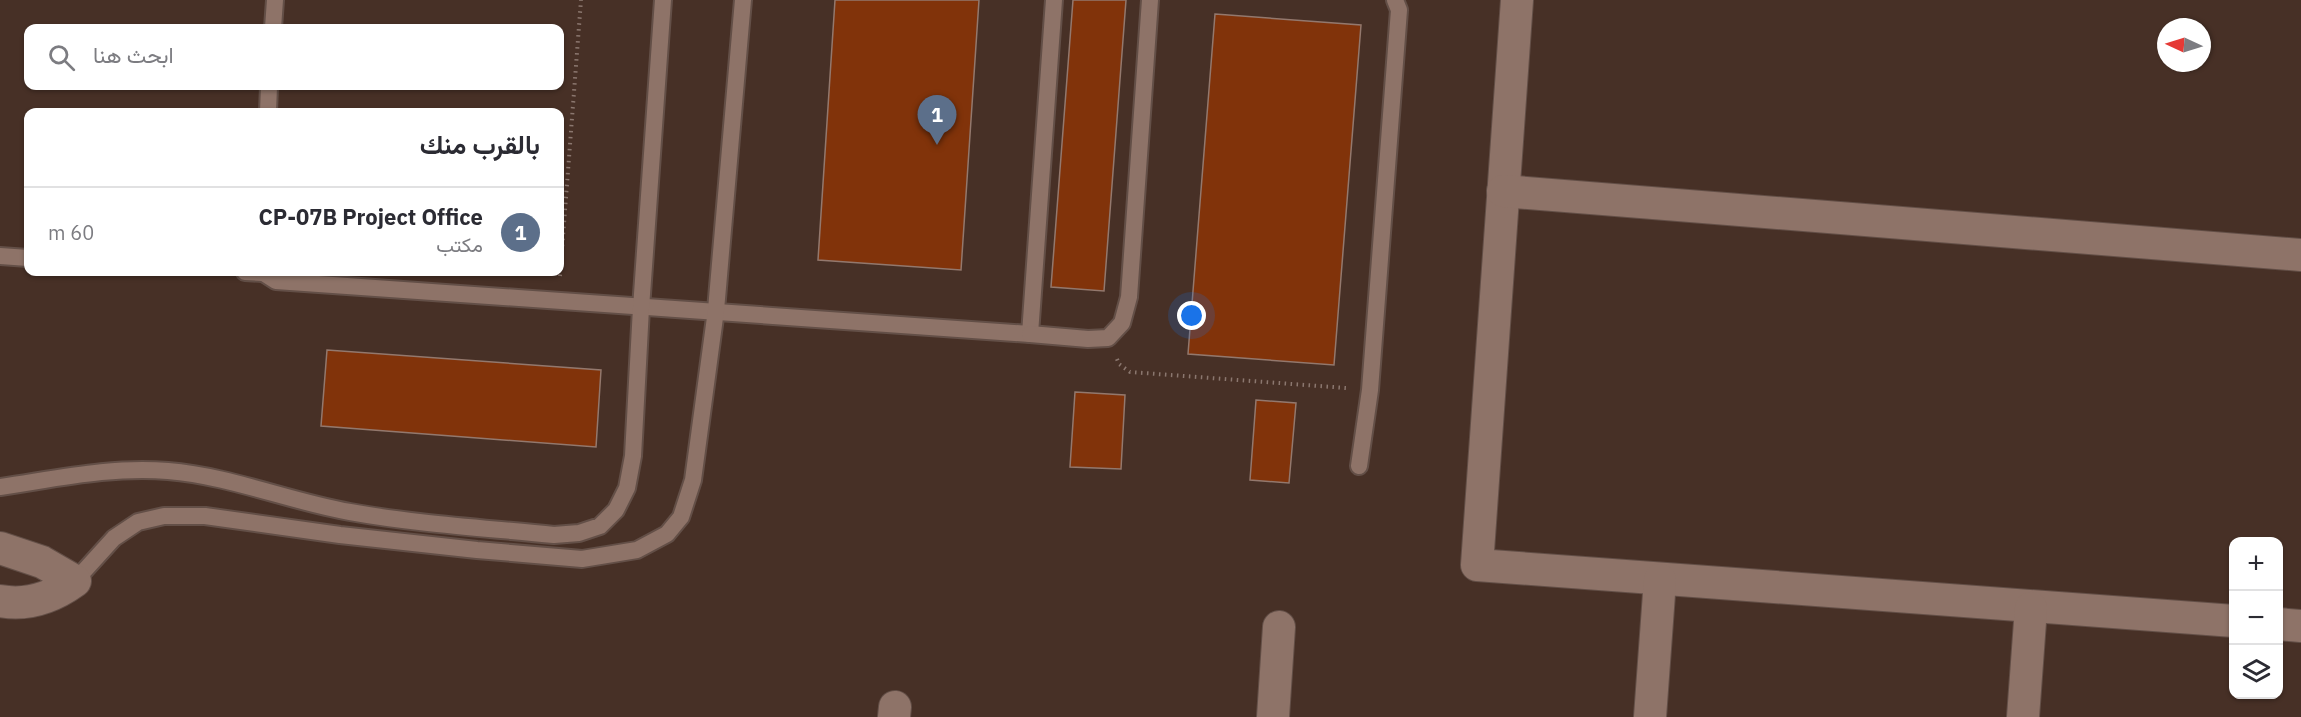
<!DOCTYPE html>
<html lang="ar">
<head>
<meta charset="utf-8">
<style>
	body { margin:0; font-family:"IBM Plex Sans",Vazirmatn,sans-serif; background:#f7f7f7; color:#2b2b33; direction:rtl }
	.controls { position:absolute; right:18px; bottom:18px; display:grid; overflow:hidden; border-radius:12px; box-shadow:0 2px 4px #0004 }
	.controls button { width:54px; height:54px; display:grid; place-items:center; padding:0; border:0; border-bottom:2px solid #e1e1e2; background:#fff; color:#2b2b33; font:30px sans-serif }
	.compass { position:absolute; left:2157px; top:18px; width:54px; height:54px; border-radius:50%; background:#fff; box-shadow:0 2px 4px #0004; rotate:274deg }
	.you { position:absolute; left:1192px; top:316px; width:21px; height:21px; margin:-15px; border:4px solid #fff; border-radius:50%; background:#1a73e8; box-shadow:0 0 0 9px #1a73e833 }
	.badge { display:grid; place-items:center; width:39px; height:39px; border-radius:50%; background:#111827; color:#fff; font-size:20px; font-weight:700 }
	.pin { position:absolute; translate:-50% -50px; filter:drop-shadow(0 2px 3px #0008) }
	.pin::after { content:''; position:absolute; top:32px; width:21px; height:18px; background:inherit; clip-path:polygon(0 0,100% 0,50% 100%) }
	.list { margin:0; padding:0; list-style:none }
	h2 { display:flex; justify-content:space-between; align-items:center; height:78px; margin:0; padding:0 24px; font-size:26px }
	h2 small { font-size:20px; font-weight:400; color:#7c7c81 }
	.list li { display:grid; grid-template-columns:39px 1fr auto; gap:18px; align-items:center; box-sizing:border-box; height:90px; padding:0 24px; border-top:2px solid #e1e1e2 }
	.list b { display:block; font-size:22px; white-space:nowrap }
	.list p { margin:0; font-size:20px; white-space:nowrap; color:#7c7c81 }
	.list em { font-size:20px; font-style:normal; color:#7c7c81 }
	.icon { flex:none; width:33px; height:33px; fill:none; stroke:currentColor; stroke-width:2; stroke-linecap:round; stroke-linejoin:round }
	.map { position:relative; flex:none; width:2301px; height:717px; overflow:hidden; direction:ltr }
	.search { position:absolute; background:#fff; box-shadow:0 2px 4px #0004; left:24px; top:24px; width:540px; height:66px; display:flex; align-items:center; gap:15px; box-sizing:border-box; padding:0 21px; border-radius:12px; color:#7c7c81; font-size:22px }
	.panel { position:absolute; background:#fff; box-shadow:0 2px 4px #0004; left:24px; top:108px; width:540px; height:168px; border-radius:12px; direction:rtl }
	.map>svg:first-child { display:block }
	.building { fill:#81330a; stroke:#93786d; stroke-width:1.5 }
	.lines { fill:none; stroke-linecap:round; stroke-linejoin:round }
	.service-casing { stroke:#634f47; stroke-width:20 }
	.minor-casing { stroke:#634f47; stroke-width:34 }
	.path { stroke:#8b776f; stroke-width:4; stroke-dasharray:1.5 4.5; stroke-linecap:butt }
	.service { stroke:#8e7368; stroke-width:16 }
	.minor { stroke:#8e7368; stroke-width:32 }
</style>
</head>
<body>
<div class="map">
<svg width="2301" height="717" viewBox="0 0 2301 717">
	<rect width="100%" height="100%" fill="#473026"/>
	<g class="building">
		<polygon points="835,0 979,0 961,270 818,260"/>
		<polygon points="1073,0 1126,0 1104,291 1051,287"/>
		<polygon points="1215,14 1361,25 1334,365 1188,354"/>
		<polygon points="327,350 601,370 596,447 321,426"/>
		<polygon points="1075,392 1125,395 1121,469 1070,467"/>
		<polygon points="1256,400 1296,403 1289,483 1250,480"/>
	</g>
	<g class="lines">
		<defs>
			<g id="service">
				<polyline points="273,28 275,0"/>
				<polyline points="268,112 269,86"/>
				<polyline points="0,256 28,258"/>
				<polyline points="245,272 263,273"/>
				<polyline points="262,272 276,281 1030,334 1054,0"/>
				<polyline points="1030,334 1088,339 1108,338 1122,323 1129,297 1150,0"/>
				<polyline points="1359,466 1370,390 1399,10 1395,0"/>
				<path d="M0 487C55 479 112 466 168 471 230 476 288 501 350 512 417 524 486 528 554 535L579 533 600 526 616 510 627 488 633 456 641 308 663 0"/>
				<polyline points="75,581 114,538 138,522 164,516 205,516 340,535 477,550 582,559 637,550 667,534 681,517 693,480 716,310 743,0"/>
			</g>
			<g id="minor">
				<polyline points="1517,0 1477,565 2234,621"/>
				<polyline points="1503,191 2301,255"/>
				<path d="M0 548 42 562 75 581C53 597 27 606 0 601"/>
				<polyline points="2278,624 2301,626"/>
				<polyline points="894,717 895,707"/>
				<polyline points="1273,717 1279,627"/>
				<polyline points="1650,717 1660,580"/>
				<polyline points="2023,717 2031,608"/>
			</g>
		</defs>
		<use href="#service" class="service-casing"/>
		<use href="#minor" class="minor-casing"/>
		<g class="path">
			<polyline points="560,276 581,0"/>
			<polyline points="1117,359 1119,364 1130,372 1346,388"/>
		</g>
		<use href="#service" class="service"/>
		<use href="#minor" class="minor"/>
	</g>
</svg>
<div class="controls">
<button>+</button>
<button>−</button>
<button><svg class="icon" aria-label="layers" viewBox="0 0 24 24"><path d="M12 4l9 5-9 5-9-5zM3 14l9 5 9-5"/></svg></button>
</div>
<svg class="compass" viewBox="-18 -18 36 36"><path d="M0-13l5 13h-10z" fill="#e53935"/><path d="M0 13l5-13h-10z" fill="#7c7c81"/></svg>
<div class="you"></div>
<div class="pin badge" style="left:937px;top:145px;background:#5c6f8a">1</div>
<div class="search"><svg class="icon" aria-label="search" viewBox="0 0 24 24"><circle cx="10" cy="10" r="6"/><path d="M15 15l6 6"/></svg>ابحث هنا</div>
<section class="panel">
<h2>بالقرب منك<small></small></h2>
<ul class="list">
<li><span class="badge" style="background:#5c6f8a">1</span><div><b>CP-07B Project Office</b><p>مكتب</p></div><em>60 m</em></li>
</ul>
</section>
</div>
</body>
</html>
